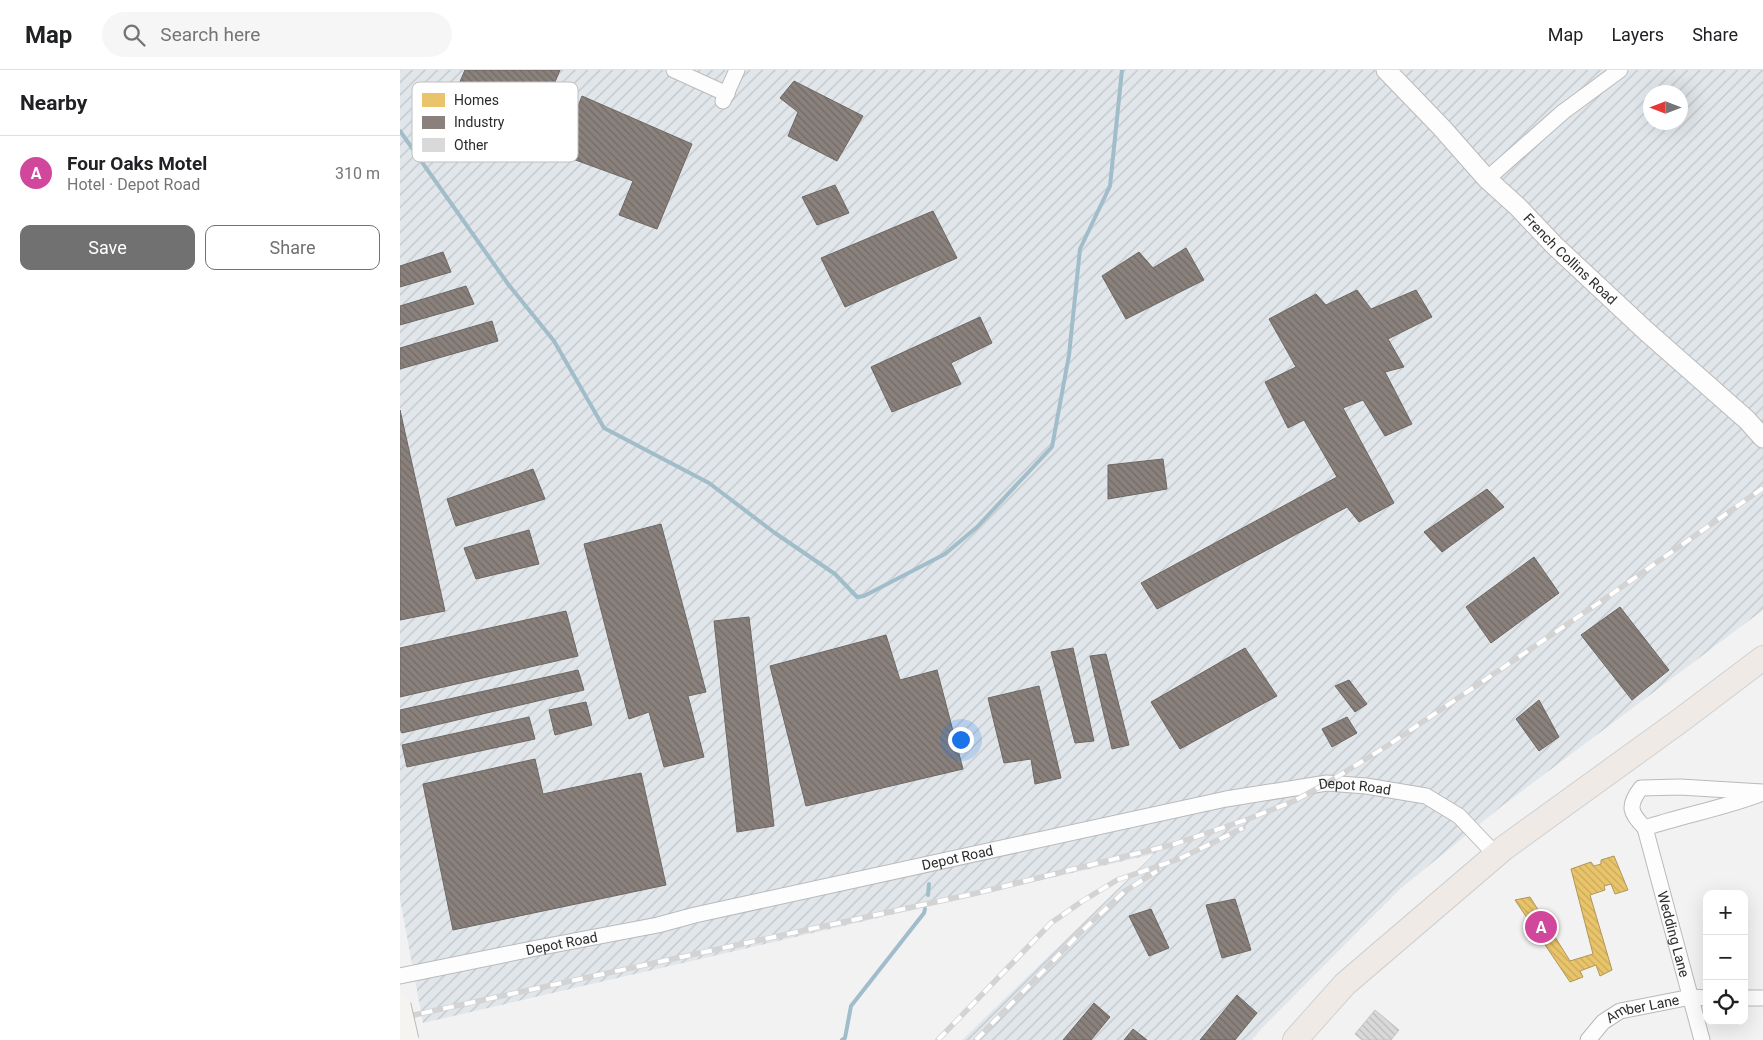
<!DOCTYPE html>
<html lang="en">
<head>
<meta charset="utf-8">
<style>
	body { margin:0; font-family:Roboto,sans-serif; background:#f6f6f6; color:#202124 }
	.controls { position:absolute; right:15px; bottom:15px; display:grid; overflow:hidden; border-radius:10px; box-shadow:0 5px 20px #0002 }
	.controls button { width:45px; height:45px; display:grid; place-items:center; padding:0; border:0; border-bottom:1px solid #e0e0e0; background:#fff; color:#202124; font:25px sans-serif }
	.compass { position:absolute; left:1243px; top:15px; width:45px; height:45px; border-radius:50%; background:#fff; box-shadow:0 5px 20px #0002; rotate:270deg }
	.you { position:absolute; left:560px; top:669px; width:18px; height:18px; margin:-12px; border:4px solid #fff; border-radius:50%; background:#1a73e8; box-shadow:0 0 0 8px #1a73e833 }
	.badge { display:grid; place-items:center; width:32px; height:32px; border-radius:50%; background:#717172; color:#fff; font-size:16px; font-weight:700 }
	.pin { position:absolute; translate:-50% -50%; border:2px solid #fff; box-shadow:0 1px 5px #0006 }
	.list { margin:0; padding:0; list-style:none }
	h2 { display:flex; justify-content:space-between; align-items:center; height:65px; margin:0; padding:0 20px; font-size:21px }
	h2 small { font-size:16px; font-weight:400; color:#757577 }
	.list li { display:grid; grid-template-columns:32px 1fr auto; gap:15px; align-items:center; box-sizing:border-box; height:75px; padding:0 20px; border-top:1px solid #e0e0e0 }
	.list b { display:block; font-size:19px; white-space:nowrap }
	.list p { margin:0; font-size:16px; white-space:nowrap; color:#757577 }
	.list em { font-size:16px; font-style:normal; color:#757577 }
	.actions { display:flex; gap:10px; padding:15px 20px }
	.actions a { flex:1; padding:11px 0; border:1px solid #717172; border-radius:10px; text-align:center; font-size:18px; color:#717172 }
	.actions .main { background:#717172; color:#fff }
	.icon { flex:none; width:28px; height:28px; fill:none; stroke:currentColor; stroke-width:2; stroke-linecap:round; stroke-linejoin:round }
	.map { position:relative; flex:none; width:1363px; height:970px; overflow:hidden }
	header { display:flex; align-items:center; gap:30px; box-sizing:border-box; height:70px; padding:0 25px; background:#fff; border-bottom:1px solid #e0e0e0 }
	header strong { font-size:24px }
	nav { display:flex; gap:28px; margin-inline-start:auto; font-size:18px }
	.search { width:350px; height:45px; background:#f6f6f6; display:flex; align-items:center; gap:12px; box-sizing:border-box; padding:0 18px; border-radius:28px; color:#757577; font-size:19px }
	main { display:flex }
	aside { flex:1; background:#fff }
	.map>svg:first-child { display:block }
	.industrial { fill:url(#industrial-furrows); fill-rule:evenodd }
	.homes { fill:url(#homes-back-hatch); stroke:#b09658 }
	.industry { fill:url(#industry-back-hatch); stroke:#6e6864 }
	.lines { fill:none; stroke-linecap:round; stroke-linejoin:round }
	.stream { stroke:#a2bdca; stroke-width:4 }
	.building { fill:url(#building-back-hatch); stroke:#c5c5c5 }
	.minor-casing { stroke:#bababb; stroke-width:17 }
	.tertiary-casing { stroke:#bababb; stroke-width:21 }
	.primary-casing { stroke:#d0d0d1; stroke-width:26 }
	.minor { stroke:#fdfdfd; stroke-width:15 }
	.tertiary { stroke:#fdfdfd; stroke-width:19 }
	.primary { stroke:#f0eae6; stroke-width:24 }
	.rail-casing { stroke:#d3d3d4; stroke-width:5.5 }
	.rail { stroke:#fff; stroke-width:4; stroke-dasharray:11; stroke-linecap:butt }
	.secondary-bridge-casing { stroke:#bababb; stroke-width:23; stroke-linecap:butt }
	.secondary-bridge { stroke:#f6f4f1; stroke-width:21 }
	.labels { text-anchor:middle; stroke-width:5; stroke-linejoin:round; paint-order:stroke }
	.street-label { font-size:14px; fill:#2c2c2d; stroke:#fff }
	.key { fill:#fff; stroke:#c0c0c0; stroke-width:1 }
	.key-label { font-size:14px; fill:#2c2c2d }
</style>
</head>
<body>
<header>
<strong>Map</strong>
<div class="search"><svg class="icon" aria-label="search" viewBox="0 0 24 24"><circle cx="10" cy="10" r="6"/><path d="M15 15l6 6"/></svg>Search here</div>
<nav><a>Map</a><a>Layers</a><a>Share</a></nav>
</header>
<main>
<aside>
<h2>Nearby<small></small></h2>
<ul class="list">
<li><span class="badge" style="background:#d1479c">A</span><div><b>Four Oaks Motel</b><p>Hotel · Depot Road</p></div><em>310 m</em></li>
</ul>
<div class="actions"><a class="main">Save</a><a>Share</a></div>
</aside>
<div class="map">
<svg width="1363" height="970" viewBox="0 0 1363 970">
	<defs>
		<pattern id="industrial-furrows" width="10" height="10" patternUnits="userSpaceOnUse" patternTransform="scale(1.25)"><rect width="10" height="10" fill="#e1e6ea"/><path d="M-1 1l2-2M0 10L10 0M9 11l2-2" fill="none" stroke="#c1c5c9"/></pattern>
		<pattern id="homes-back-hatch" width="6" height="6" patternUnits="userSpaceOnUse" patternTransform="scale(1.25)"><rect width="6" height="6" fill="#e9c46a"/><path d="M-1 5l2 2M0 0l6 6M5-1l2 2" fill="none" stroke="#c8a95c"/></pattern>
		<pattern id="industry-back-hatch" width="6" height="6" patternUnits="userSpaceOnUse" patternTransform="scale(1.25)"><rect width="6" height="6" fill="#8a817c"/><path d="M-1 5l2 2M0 0l6 6M5-1l2 2" fill="none" stroke="#716a66"/></pattern>
		<pattern id="building-back-hatch" width="6" height="6" patternUnits="userSpaceOnUse" patternTransform="scale(1.25)"><rect width="6" height="6" fill="#d9d9d9"/><path d="M-1 5l2 2M0 0l6 6M5-1l2 2" fill="none" stroke="#bababb"/></pattern>
	</defs>
	<rect width="100%" height="100%" fill="#f2f2f3"/>
	<path class="industrial" d="M0 0H1363V540L1102 736 1000 819 863 957 852 970H562L754 784 23 953 0 829ZM1250 22H1280V52H1250Z"/>
	<polygon class="homes" points="1214,786 1228,820 1215,824 1211,814 1204,816 1205,820 1190,825 1212,900 1200,906 1196,895 1180,901 1183,907 1170,912 1115,830 1130,827 1170,891 1193,884 1171,799 1191,792 1194,796 1201,794 1201,790"/>
	<g class="industry">
		<polygon points="65,0 160,0 135,60 53,28"/>
		<polygon points="394,11 463,46 437,91 388,66 398,42 380,28"/>
		<polygon points="182,26 292,74 257,159 219,145 233,111 159,84"/>
		<polygon points="435,115 449,143 417,155 402,127"/>
		<polygon points="533,141 557,188 445,237 421,188"/>
		<polygon points="786,178 804,210 726,249 702,206 739,182 753,198"/>
		<polygon points="43,182 51,202 0,217 0,196"/>
		<polygon points="66,216 74,234 0,255 0,236"/>
		<polygon points="957,220 971,239 1016,220 1032,247 988,269 1004,297 985,302 1012,354 985,366 963,330 943,338 994,433 959,452 947,437 757,539 741,513 937,407 904,350 888,358 865,312 896,297 869,249 916,224 926,235"/>
		<polygon points="580,247 592,273 551,293 561,314 492,342 471,297"/>
		<polygon points="92,251 98,271 0,299 0,278"/>
		<polygon points="0,340 45,541 0,550"/>
		<polygon points="763,389 767,419 708,429 708,395"/>
		<polygon points="133,399 145,429 56,456 47,429"/>
		<polygon points="1087,419 1104,437 1042,482 1024,462"/>
		<polygon points="261,454 306,622 288,626 304,687 264,697 249,642 229,649 184,474"/>
		<polygon points="129,460 139,494 76,509 64,478"/>
		<polygon points="1134,487 1159,523 1091,573 1066,537"/>
		<polygon points="1220,537 1269,600 1232,630 1181,565"/>
		<polygon points="166,541 178,586 0,627 0,578"/>
		<polygon points="349,547 374,756 337,762 314,551"/>
		<polygon points="486,565 500,610 537,600 563,699 406,736 370,596"/>
		<polygon points="673,578 694,671 675,673 651,582"/>
		<polygon points="845,578 877,626 780,679 751,632"/>
		<polygon points="706,584 729,675 712,679 690,586"/>
		<polygon points="178,600 184,620 2,663 0,659 0,640"/>
		<polygon points="949,610 967,634 955,642 935,616"/>
		<polygon points="639,616 661,708 635,714 631,689 604,693 588,628"/>
		<polygon points="1139,630 1159,667 1139,681 1116,649"/>
		<polygon points="186,632 192,655 155,665 149,640"/>
		<polygon points="129,647 135,669 7,697 2,675"/>
		<polygon points="947,647 957,663 932,677 922,659"/>
		<polygon points="135,689 143,724 241,703 266,815 53,860 23,714"/>
		<polygon points="835,829 851,880 822,888 806,835"/>
		<polygon points="751,839 769,878 749,886 729,846"/>
		<polygon points="837,925 857,943 835,970 800,970"/>
		<polygon points="694,933 710,947 691,970 663,970"/>
		<polygon points="733,959 747,970 724,970"/>
	</g>
	<g class="lines">
		<g class="stream">
			<polyline points="0,61 108,214 154,271 204,358 309,413 375,463 435,504 457,527 464,526 545,484 577,457 652,377 669,285 680,179 710,116 722,0"/>
			<polyline points="528,825 529,814"/>
			<polyline points="442,970 445,968 451,936 524,843 525,839"/>
		</g>
	</g>
	<polygon class="building" points="975,940 999,960 991,970 962,970 955,964"/>
	<g class="lines">
		<defs>
			<g id="minor">
				<polyline points="274,0 327,24"/>
				<polyline points="323,31 337,0"/>
				<polyline points="1087,109 1163,42 1220,0"/>
				<path d="M1363 722 1280 717 1241 718C1227 736 1230 743 1245 758 1284 745 1325 738 1363 723"/>
				<path id="s1" d="M1245 758 1302 970"/>
				<path id="s2" d="M0 906 137 878 258 855 295 845 826 729 927 713 966 716 1026 726 1059 746 1096 785"/>
				<polyline points="1344,928 1363,928"/>
				<path id="s3" d="M1188 970 1203 952 1220 941 1291 927 1307 928"/>
			</g>
			<g id="tertiary">
				<path id="s4" d="M986 0 1042 58 1087 109 1118 137 1155 176 1246 261 1347 350 1363 368"/>
			</g>
			<polyline id="primary" points="895,970 945,914 1104,778 1281,650 1363,588"/>
		</defs>
		<use href="#minor" class="minor-casing"/>
		<use href="#tertiary" class="tertiary-casing"/>
		<use href="#primary" class="primary-casing"/>
		<use href="#minor" class="minor"/>
		<use href="#tertiary" class="tertiary"/>
		<use href="#primary" class="primary"/>
		<defs>
			<g id="rail">
				<polyline points="0,948 577,823 775,774 848,749 894,731 927,713 987,676 1206,528 1363,418"/>
				<polyline points="538,970 651,853 681,832 717,810 779,789 843,758"/>
				<polyline points="576,970 682,861 725,821 757,801"/>
			</g>
		</defs>
		<use href="#rail" class="rail-casing"/>
		<use href="#rail" class="rail"/>
		<defs>
			<polyline id="secondary-bridge" points="0,935 8,970"/>
		</defs>
		<use href="#secondary-bridge" class="secondary-bridge-casing"/>
		<use href="#secondary-bridge" class="secondary-bridge"/>
	</g>
	<g class="labels">
		<g class="street-label">
			<text dy="5" stroke="none"><textPath href="#s4" startOffset="264">French Collins Road</textPath></text>
			<text dy="5" stroke="none"><textPath href="#s2" startOffset="975">Depot Road</textPath></text>
			<text dy="5" stroke="none"><textPath href="#s2" startOffset="570">Depot Road</textPath></text>
			<text dy="5" stroke="none"><textPath href="#s1" startOffset="110">Wedding Lane</textPath></text>
			<text dy="5" stroke="none"><textPath href="#s2" startOffset="165">Depot Road</textPath></text>
			<text dy="5" stroke="none"><textPath href="#s3" startOffset="66">Amber Lane</textPath></text>
		</g>
	</g>
	<rect x="12" y="12" width="166" height="80" rx="8" class="key"/>
	<rect x="22" y="23" width="23" height="14" fill="#e9c46a"/>
	<rect x="22" y="46" width="23" height="13" fill="#8a817c"/>
	<rect x="22" y="68" width="23" height="14" fill="#d9d9d9"/>
	<g class="key-label">
		<text x="54" y="35">Homes</text>
		<text x="54" y="57">Industry</text>
		<text x="54" y="80">Other</text>
	</g>
</svg>
<div class="controls">
<button>+</button>
<button>−</button>
<button><svg class="icon" aria-label="locate" viewBox="0 0 24 24"><circle cx="12" cy="12" r="6"/><path d="M12 2v4M12 18v4M2 12h4M18 12h4"/></svg></button>
</div>
<svg class="compass" viewBox="-18 -18 36 36"><path d="M0-13l5 13h-10z" fill="#e53935"/><path d="M0 13l5-13h-10z" fill="#757577"/></svg>
<div class="you"></div>
<div class="pin badge" style="left:1141px;top:857px;background:#d1479c">A</div>
</div>
</main>
</body>
</html>
